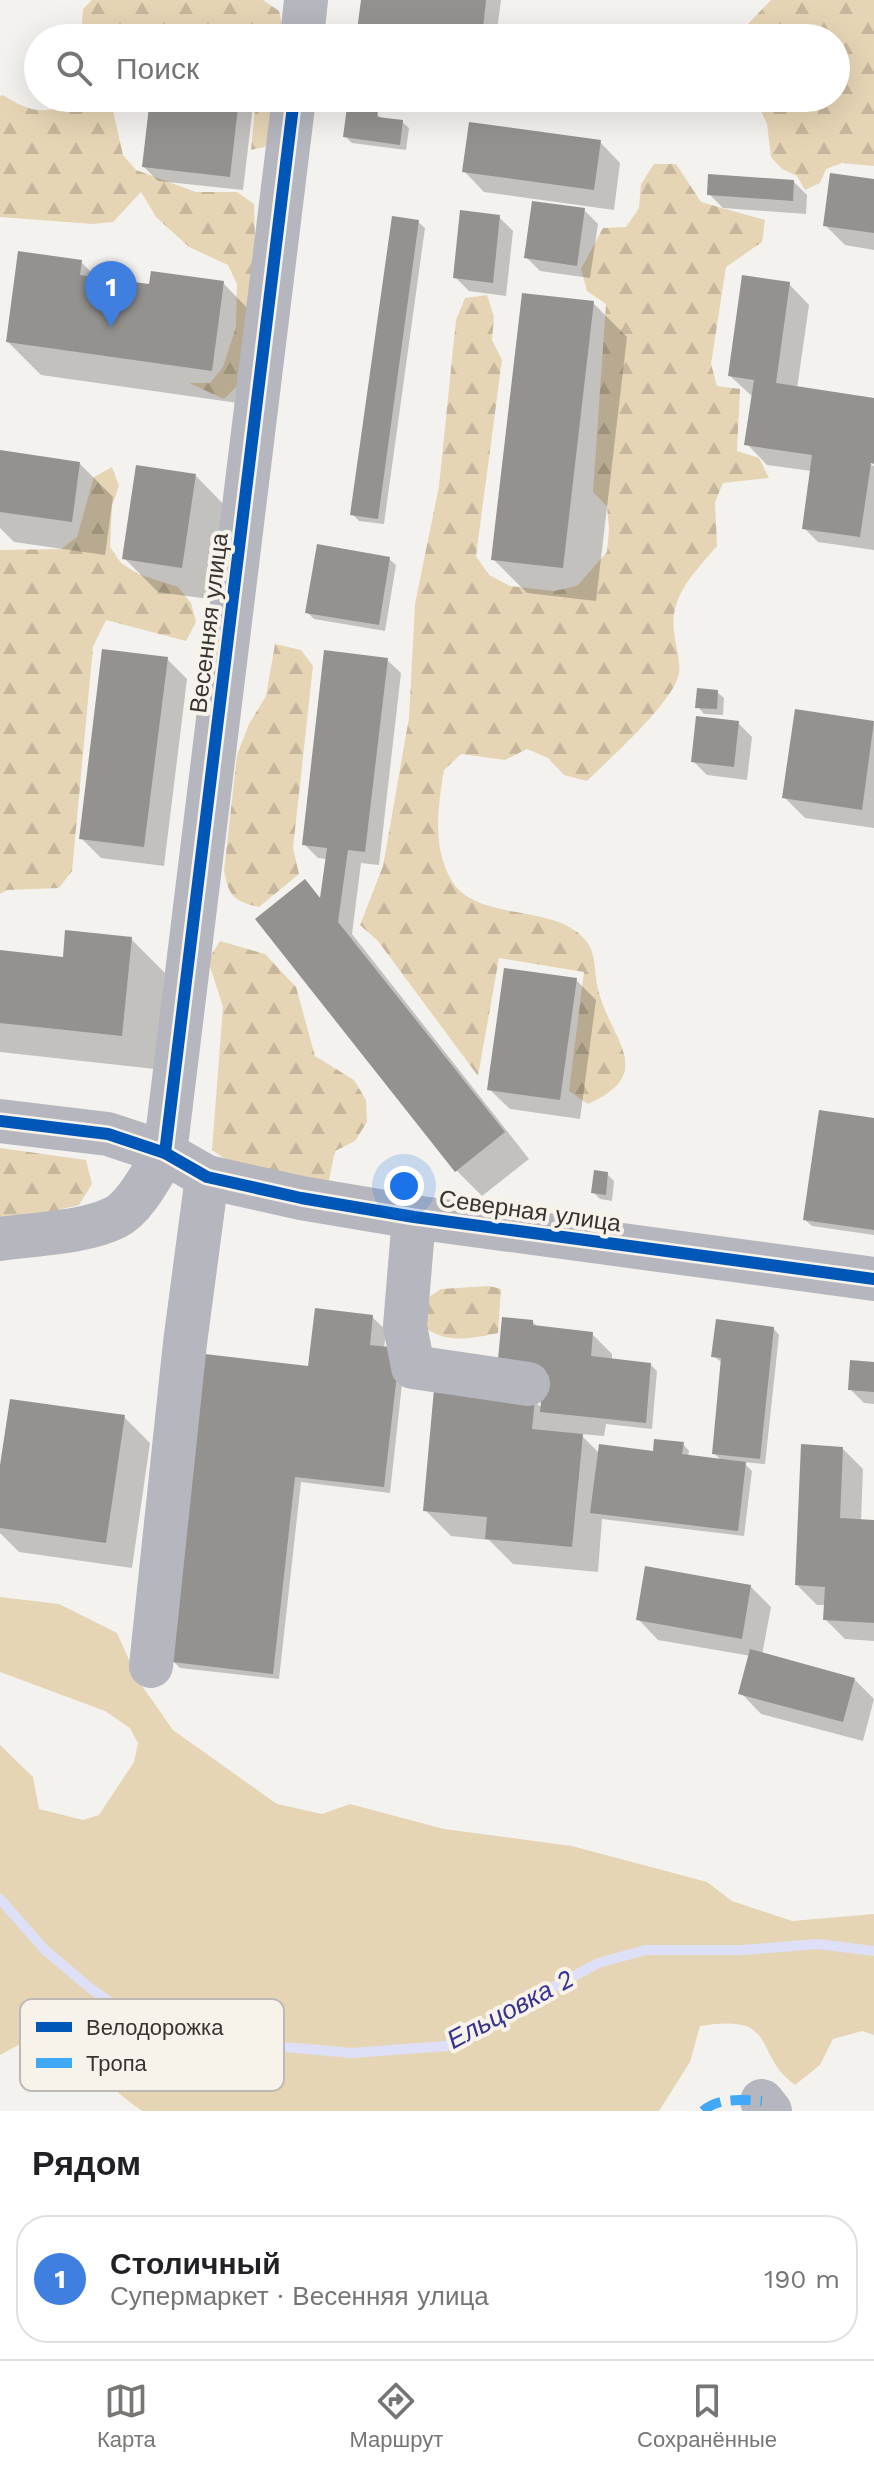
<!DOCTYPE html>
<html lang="ru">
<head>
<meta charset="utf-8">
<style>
	body { margin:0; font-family:"Work Sans",sans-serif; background:#f2f2f2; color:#202124 }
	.you { position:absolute; left:404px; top:1186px; width:28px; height:28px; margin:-20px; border:6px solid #fff; border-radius:50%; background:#1a73e8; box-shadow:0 0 0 12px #1a73e833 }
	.badge { display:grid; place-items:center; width:52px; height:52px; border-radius:50%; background:#797774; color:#fff; font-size:26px; font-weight:700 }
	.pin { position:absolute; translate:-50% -66px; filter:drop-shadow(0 2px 4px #0008) }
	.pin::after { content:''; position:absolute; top:42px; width:28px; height:24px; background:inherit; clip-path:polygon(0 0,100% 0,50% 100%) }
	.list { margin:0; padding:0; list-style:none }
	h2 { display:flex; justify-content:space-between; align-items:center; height:104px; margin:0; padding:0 32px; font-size:34px }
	h2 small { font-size:26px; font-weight:400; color:#757577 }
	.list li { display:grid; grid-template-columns:52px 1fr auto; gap:24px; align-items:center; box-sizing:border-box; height:128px; margin:0 16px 16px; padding:0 16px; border:2px solid #e0e0e0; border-radius:32px }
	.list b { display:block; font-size:30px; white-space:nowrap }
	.list p { margin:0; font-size:26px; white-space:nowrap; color:#757577 }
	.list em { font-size:26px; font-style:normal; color:#757577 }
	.icon { flex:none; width:44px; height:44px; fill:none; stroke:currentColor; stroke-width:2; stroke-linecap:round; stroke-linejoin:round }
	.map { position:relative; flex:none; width:874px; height:2111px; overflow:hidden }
	.search { position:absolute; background:#fff; box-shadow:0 8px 32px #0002; left:24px; right:24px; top:24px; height:88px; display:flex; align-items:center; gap:20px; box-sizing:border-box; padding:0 28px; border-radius:44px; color:#757577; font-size:30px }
	.sheet { height:248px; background:#fff }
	nav { display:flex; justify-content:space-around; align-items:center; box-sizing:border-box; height:112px; border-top:2px solid #e0e0e0; background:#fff; font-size:22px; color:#757577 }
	nav a { display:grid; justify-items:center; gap:4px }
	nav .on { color:#797774 }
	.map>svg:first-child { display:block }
	.green { fill:#e6d5b5 }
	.forest { fill:url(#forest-firs) }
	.shadow { fill:#0003 }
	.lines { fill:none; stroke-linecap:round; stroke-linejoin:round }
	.stream { stroke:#dee0f7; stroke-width:10 }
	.building { fill:#94928f }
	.minor { stroke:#b6b6bf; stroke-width:44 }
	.quiet { stroke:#3fa9f5; stroke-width:10; stroke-dasharray:20 10; stroke-linecap:butt }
	.cycleway-casing { stroke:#f8f3ea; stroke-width:17 }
	.cycleway { stroke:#0057b8; stroke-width:12 }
	.labels { text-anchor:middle; stroke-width:8; stroke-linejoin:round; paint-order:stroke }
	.street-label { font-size:24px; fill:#373532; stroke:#f8f3ea }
	.water-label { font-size:26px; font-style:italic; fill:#383391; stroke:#f8f3ea }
	.key { fill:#f8f3ea; stroke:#bebab3; stroke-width:2 }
	.key-label { font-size:22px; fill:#373532 }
</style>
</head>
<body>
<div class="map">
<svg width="874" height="2111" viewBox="0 0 874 2111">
	<defs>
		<pattern id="forest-firs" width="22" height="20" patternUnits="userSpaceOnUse" patternTransform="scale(2)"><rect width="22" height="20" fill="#e6d5b5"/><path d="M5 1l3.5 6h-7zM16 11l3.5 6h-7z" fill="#c6b79c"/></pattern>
	</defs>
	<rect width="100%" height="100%" fill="#f4f2ee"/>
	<path class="green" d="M0 1597 59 1604 117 1633 138 1680 173 1730 277 1804 322 1814 350 1804 444 1829 572 1846 707 1882 732 1901 792 1921 874 1914V2035L862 2031 833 2039 820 2065 795 2085C751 2053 781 2013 700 2026L690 2062 659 2111H142C122 2097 108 2086 97 2065L103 2057C73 2021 35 2034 0 2055V1745L33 1777 39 1809 83 1820 99 1815 134 1762 138 1743 130 1728 105 1711 0 1672Z"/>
	<g class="forest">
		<polygon points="92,0 263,0 279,11 285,38 230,38 158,30 151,38 81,38 83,9"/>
		<polygon points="771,0 874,0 874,166 842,163 826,169 820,183 805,190 797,176 782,169 771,157 767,124 755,98 836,98 836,38 743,38 746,26"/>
		<path d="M3 95C26 110 49 119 72 98H110L123 155 136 170 196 192H237L254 204 257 305 239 384 224 399 189 383H210L223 367 236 327 237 284 228 265 189 247 156 217 141 192 113 222 93 224 0 217V96Z"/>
		<polygon points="256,98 284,98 268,146 251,150"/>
		<path d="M654 164H676L701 202 765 220 762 242 726 267 711 364 717 386 740 389 737 451 759 458 769 478 723 483 715 502 717 546C696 571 669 596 674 631 675 644 681 661 679 674 672 704 610 758 587 781L564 775 548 758 527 749 505 760 461 754 444 770C438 807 432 843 450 878 472 920 543 905 577 932 600 950 592 968 599 993 612 1041 657 1073 588 1104L569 1091 584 972 499 958 478 1076 378 941 360 925 383 866 409 718 415 604 439 486 456 320 465 298 487 295 494 317 492 340 502 360 476 556 489 575 510 586 554 591 577 586 607 552 609 529 607 506 593 492 606 304 587 291 581 269 603 228 626 227 639 208 641 184Z"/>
		<polygon points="112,467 119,486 112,506 110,547 121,563 138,574 178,587 191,603 196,622 186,641 106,620 93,647 72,871 59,888 7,890 0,894 0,550 61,549 77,537 94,477"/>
		<path d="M275 644 301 650 313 666 293 848 299 874 259 907C234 901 229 897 224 871L237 755 249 724 266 696Z"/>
		<polygon points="220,941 265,954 296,987 315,1056 354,1080 366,1100 367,1122 355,1141 335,1151 328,1185 250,1176 212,1150 223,1007 208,960"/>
		<polygon points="0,1148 86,1160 92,1184 79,1205 29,1217 0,1219"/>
		<path d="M489 1286 501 1289 498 1333C473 1338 450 1344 427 1329L426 1299 441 1289Z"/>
	</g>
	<g class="shadow">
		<polygon points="363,0 501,0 496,38 358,38"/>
		<polygon points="152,98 254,98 243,190 158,181 144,167"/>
		<polygon points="377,114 383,120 402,122 409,128 406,150 352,143 345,136"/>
		<polygon points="600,142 620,163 614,210 484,192 464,171"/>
		<polygon points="793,181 807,195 806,214 723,208 709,194"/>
		<polygon points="874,181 874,250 845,245 825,225"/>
		<polygon points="584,210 598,224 590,278 540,271 526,257"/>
		<polygon points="499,217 513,231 506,296 469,291 455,277"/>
		<polygon points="418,222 425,228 384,524 359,521 352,514"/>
		<polygon points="81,262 98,279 151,287 223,283 256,317 245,404 41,375 8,342"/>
		<polygon points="789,284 809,305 797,389 874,400 874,462 865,461 874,466 874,550 818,542 804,528 812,471 767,465 747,444 753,397 730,376"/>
		<polygon points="593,303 627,337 596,601 527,593 493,559"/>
		<polygon points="0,452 79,463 113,497 105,555 14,542 0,528"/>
		<polygon points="196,476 229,510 216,600 158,592 124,558"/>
		<polygon points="389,559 396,565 385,631 314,619 307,612"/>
		<polygon points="167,659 187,679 164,866 101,858 81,838"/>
		<polygon points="387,660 401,673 379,865 361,863 352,934 529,1159 482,1196 456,1170 305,882 321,899 327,859 318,858 304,844"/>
		<polygon points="717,692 724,698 723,715 704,714 698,707"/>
		<polygon points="738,723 752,737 747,780 707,775 693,761"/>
		<polygon points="874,723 874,828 805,818 784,797"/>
		<polygon points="131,939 165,973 155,1069 0,1052 0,953 64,960"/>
		<polygon points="576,980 596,1000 580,1119 510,1109 489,1089"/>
		<polygon points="874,1120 874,1235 812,1226 805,1220"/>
		<polygon points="607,1174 614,1181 612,1201 600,1199 593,1192"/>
		<polygon points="372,1317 386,1330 384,1348 405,1357 390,1493 301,1482 279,1679 180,1668 174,1662 310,1368"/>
		<polygon points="533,1322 538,1328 592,1334 612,1354 612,1361 651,1365 657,1371 652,1429 606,1424 604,1436 580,1434 600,1454 655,1453 683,1444 689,1451 688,1457 722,1461 714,1453 723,1363 713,1356 773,1328 779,1335 765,1464 743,1462 752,1471 744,1536 602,1519 598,1572 513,1564 489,1540 451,1536 425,1510 534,1401 543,1409 545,1383 520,1378"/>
		<polygon points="874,1364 874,1404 864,1403 850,1389"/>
		<polygon points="124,1417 150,1443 132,1568 19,1552 0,1533 0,1479"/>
		<polygon points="843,1449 863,1469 861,1522 874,1522 874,1641 845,1639 825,1619 826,1605 817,1605 797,1585"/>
		<polygon points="750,1586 771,1607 762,1655 854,1679 874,1699 863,1741 761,1714 741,1693 751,1656 658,1640 638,1619"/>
	</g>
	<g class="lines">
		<polyline class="stream" points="0,1899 45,1950 90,1988 142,2024 213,2041 352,2053 446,2046 598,1963 646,1950 742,1950 818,1944 874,1951"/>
	</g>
	<g class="building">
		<polygon points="361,0 486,0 482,38 356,38"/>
		<polygon points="150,98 239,98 230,177 142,167"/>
		<polygon points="347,107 378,112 377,117 403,120 400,145 343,137"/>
		<polygon points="469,122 601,140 594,190 462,172"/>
		<polygon points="830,173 874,179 874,233 823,226"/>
		<polygon points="708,174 794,180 793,201 707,195"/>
		<polygon points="532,201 585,208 577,266 524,258"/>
		<polygon points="460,210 500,215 493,283 453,278"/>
		<polygon points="392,216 419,220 378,519 350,515"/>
		<polygon points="18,251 82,260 80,275 149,284 151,271 224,281 212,371 6,342"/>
		<polygon points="742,275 790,282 776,383 874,398 874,464 871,463 860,537 802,529 812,455 744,445 754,380 728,376"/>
		<polygon points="522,293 594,301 563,568 491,560"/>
		<polygon points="0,450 80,462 72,522 0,512"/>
		<polygon points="136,465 196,474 182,568 122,559"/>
		<polygon points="317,544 390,557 379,625 305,613"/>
		<polygon points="102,649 168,657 144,847 79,839"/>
		<polygon points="324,650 388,658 365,852 348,850 338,922 505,1132 455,1172 255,919 305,879 320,898 327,848 302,845"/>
		<polygon points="697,688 718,690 717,709 695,708"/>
		<polygon points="795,709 874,721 862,810 782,798"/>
		<polygon points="696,716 739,721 734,767 691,762"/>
		<polygon points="65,930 132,937 122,1036 0,1023 0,950 63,957"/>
		<polygon points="504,968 577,978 560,1100 487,1090"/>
		<polygon points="819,1110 874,1118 874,1230 803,1220"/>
		<polygon points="594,1170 608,1172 606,1195 591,1193"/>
		<polygon points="315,1308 373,1315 370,1345 400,1348 384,1487 295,1477 273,1674 172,1662 205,1354 308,1366"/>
		<polygon points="502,1317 533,1320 533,1325 593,1332 591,1356 651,1363 646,1423 540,1412 544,1370 529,1369 498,1359"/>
		<polygon points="716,1319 774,1327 760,1459 712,1454 721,1358 711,1357"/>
		<polygon points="850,1360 874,1362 874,1392 848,1390"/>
		<polygon points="434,1389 535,1399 532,1429 583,1434 572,1547 485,1539 487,1517 423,1511"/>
		<polygon points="10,1399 125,1415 106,1543 0,1528 0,1465"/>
		<polygon points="654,1439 684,1442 682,1454 746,1462 738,1531 590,1513 599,1444 653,1451"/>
		<polygon points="801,1444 843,1447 840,1518 874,1520 874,1623 823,1620 825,1587 795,1585"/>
		<polygon points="645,1566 751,1585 742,1639 636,1620"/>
		<polygon points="750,1649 855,1678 843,1722 738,1694"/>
	</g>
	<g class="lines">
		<g class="minor">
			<polyline points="302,38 306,0"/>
			<polyline points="0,1121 108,1134 165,1153 207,1177 301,1198 414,1217 874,1279"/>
			<polyline points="414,1217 405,1326 413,1367 528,1384"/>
			<path d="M0 1239C34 1234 85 1233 116 1217 136 1207 153 1172 165 1153L294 98"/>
			<polyline points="151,1666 185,1343 207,1177"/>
			<polyline points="762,2101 770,2111"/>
		</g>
		<path class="quiet" d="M703 2111C718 2097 743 2100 762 2101"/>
		<defs>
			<g id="cycleway">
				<polyline points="0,1121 108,1134 165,1153 207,1177 301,1198 414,1217 874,1279"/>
				<polyline points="165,1153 294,98"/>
			</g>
		</defs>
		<use href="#cycleway" class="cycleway-casing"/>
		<use href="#cycleway" class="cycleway"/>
	</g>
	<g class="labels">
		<g class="street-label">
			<text transform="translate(209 623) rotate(-83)" y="8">Весенняя улица</text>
			<text transform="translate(530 1211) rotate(8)" y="8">Северная улица</text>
		</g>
		<g class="water-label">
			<text transform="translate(510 2009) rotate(-28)" y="9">Ельцовка 2</text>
		</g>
	</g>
	<rect x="20" y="1999" width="264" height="92" rx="12" class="key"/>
	<rect x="36" y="2022" width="36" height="10" fill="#0057b8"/>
	<rect x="36" y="2058" width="36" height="10" fill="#3fa9f5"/>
	<g class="key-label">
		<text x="86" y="2035">Велодорожка</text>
		<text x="86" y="2071">Тропа</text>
	</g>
</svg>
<div class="you"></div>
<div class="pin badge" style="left:111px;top:327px;background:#3f7fe0">1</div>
<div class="search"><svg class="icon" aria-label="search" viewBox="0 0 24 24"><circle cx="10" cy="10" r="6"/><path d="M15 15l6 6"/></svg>Поиск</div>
</div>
<section class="sheet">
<h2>Рядом<small></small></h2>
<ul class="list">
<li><span class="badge" style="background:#3f7fe0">1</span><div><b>Столичный</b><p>Супермаркет · Весенняя улица</p></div><em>190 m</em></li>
</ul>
</section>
<nav>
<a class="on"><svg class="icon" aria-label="map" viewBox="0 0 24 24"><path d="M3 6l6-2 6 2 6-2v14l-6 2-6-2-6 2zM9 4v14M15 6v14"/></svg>Карта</a>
<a><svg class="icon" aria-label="directions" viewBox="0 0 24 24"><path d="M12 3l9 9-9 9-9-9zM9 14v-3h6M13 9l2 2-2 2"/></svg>Маршрут</a>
<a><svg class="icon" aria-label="saved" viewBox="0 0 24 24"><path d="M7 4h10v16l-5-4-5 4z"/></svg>Сохранённые</a>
</nav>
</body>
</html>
